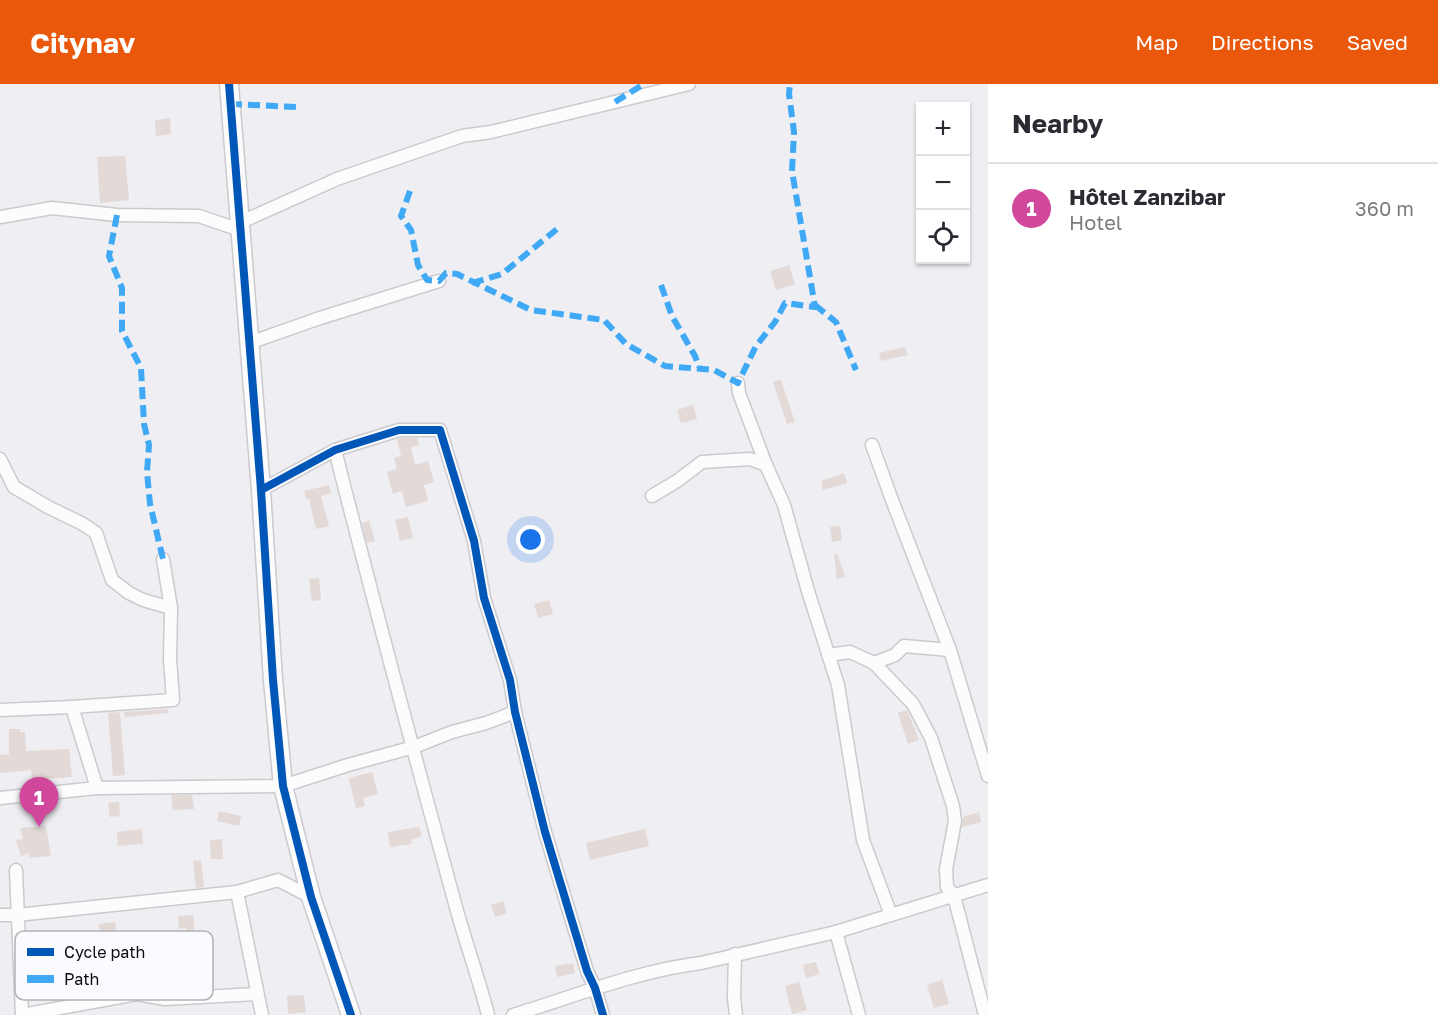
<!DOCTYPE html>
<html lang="en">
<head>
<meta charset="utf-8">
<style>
	body { margin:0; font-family:"Golos Text",sans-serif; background:#f7f7f7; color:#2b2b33 }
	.controls { position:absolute; right:18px; top:18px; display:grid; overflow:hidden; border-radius:0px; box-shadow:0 2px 4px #0004 }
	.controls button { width:54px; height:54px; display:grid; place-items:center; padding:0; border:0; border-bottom:2px solid #e1e1e2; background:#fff; color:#2b2b33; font:30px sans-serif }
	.you { position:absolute; left:531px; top:456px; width:21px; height:21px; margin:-15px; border:4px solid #fff; border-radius:50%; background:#1a73e8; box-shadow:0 0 0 9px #1a73e833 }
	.badge { display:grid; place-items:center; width:39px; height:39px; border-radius:50%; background:#ea580c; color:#fff; font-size:20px; font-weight:700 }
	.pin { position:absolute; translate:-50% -50px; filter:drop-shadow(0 2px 3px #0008) }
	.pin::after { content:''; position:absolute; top:32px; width:21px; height:18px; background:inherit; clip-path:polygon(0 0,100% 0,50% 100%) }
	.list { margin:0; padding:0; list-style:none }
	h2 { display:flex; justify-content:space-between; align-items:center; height:78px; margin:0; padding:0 24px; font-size:26px }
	h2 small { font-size:20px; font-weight:400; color:#7c7c81 }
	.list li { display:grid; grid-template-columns:39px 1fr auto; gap:18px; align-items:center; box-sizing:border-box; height:90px; padding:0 24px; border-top:2px solid #e1e1e2 }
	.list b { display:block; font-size:22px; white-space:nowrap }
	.list p { margin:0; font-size:20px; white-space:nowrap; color:#7c7c81 }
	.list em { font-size:20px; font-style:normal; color:#7c7c81 }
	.icon { flex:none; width:33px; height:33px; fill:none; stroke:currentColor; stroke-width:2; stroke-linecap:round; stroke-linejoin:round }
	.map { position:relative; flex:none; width:988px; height:931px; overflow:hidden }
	header { display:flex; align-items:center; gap:36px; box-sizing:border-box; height:84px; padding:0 30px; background:#ea580c; color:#fff }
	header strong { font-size:28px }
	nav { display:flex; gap:33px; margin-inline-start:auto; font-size:21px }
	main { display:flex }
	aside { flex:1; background:#fff }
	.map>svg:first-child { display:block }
	.building { fill:#e3d9d6 }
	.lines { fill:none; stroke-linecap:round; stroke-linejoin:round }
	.street-casing { stroke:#cbcbce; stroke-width:15 }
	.secondary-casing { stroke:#cbcbce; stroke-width:21 }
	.street { stroke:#fcfcfd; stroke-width:12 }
	.secondary { stroke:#fcfcfd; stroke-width:18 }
	.quiet { stroke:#3fa9f5; stroke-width:6; stroke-dasharray:12 6; stroke-linecap:butt }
	.cycleway-casing { stroke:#fbfbff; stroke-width:11 }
	.cycleway { stroke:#0057b8; stroke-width:8 }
	.key { fill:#fbfbff; stroke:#b3b3b7; stroke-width:1.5 }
	.key-label { font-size:16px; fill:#0c0c0e }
</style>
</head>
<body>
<header>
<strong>Citynav</strong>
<nav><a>Map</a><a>Directions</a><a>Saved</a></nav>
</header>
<main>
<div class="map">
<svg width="988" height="931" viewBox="0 0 988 931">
	<rect width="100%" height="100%" fill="#eeeef3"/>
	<g class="building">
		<polygon points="170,34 171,50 156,52 155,36"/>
		<polygon points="125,72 129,116 100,119 97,73"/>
		<polygon points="789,181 795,200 776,206 770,187"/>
		<polygon points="905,263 908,271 881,277 879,269"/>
		<polygon points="781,296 795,338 787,340 773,298"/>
		<polygon points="693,321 697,335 681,339 677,326"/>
		<polygon points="400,354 417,354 419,361 411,363 415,381 428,377 434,398 424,401 428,417 406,423 402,407 393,410 387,388 397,385 394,374 401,372 397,355"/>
		<polygon points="844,389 847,399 823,406 821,397"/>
		<polygon points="329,401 331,409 321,412 329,442 316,445 309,415 306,415 304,407"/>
		<polygon points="408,433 413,454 400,457 395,436"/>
		<polygon points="369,437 375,457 367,459 362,439"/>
		<polygon points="840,442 842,456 832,458 830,443"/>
		<polygon points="837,470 845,492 837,496 834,471"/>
		<polygon points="319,494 321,516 312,517 309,495"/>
		<polygon points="549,516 553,530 538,534 534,520"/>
		<polygon points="168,625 168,629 125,633 124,628"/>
		<polygon points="907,626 919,656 908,660 898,629"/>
		<polygon points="120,628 125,691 113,692 108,629"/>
		<polygon points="9,645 20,645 20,648 25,648 26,667 69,665 72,693 32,696 31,686 0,689 0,671 9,670"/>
		<polygon points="372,688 378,710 363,714 365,722 356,724 349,694"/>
		<polygon points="171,711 192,711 194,725 173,726"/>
		<polygon points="119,718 120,732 110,733 108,719"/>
		<polygon points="219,727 241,732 239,742 217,737"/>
		<polygon points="979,728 981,738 962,743 963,733"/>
		<polygon points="46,742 51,772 29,774 29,769 21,772 16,756 23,755 20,744"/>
		<polygon points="419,743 422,752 411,756 412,760 390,763 388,748"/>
		<polygon points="142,745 143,760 118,762 117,748"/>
		<polygon points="645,745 649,762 590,776 586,759"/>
		<polygon points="222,755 223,775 211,775 210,756"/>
		<polygon points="201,776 204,803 196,804 193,777"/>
		<polygon points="503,817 507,829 495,833 491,821"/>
		<polygon points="193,831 195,850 203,850 204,858 198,858 199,873 185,874 185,865 187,864 186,844 179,845 178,832"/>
		<polygon points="115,838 118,861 102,863 99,840"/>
		<polygon points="816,878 819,890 806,894 803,881"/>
		<polygon points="573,879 575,889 557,893 555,882"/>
		<polygon points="942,896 949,920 934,924 927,901"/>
		<polygon points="799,898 807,926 792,930 785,902"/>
		<polygon points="304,911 306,928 288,930 287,912"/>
	</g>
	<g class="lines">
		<defs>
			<g id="street">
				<polyline points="0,133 52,124 117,131 199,132 240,146"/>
				<polyline points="239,139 337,95 462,52 491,48 689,0"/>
				<polyline points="249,259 320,234 439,197"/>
				<polyline points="738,299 739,309 766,381 784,421 808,507 838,601 863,756 891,831"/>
				<polyline points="872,361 892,416 950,566 988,692"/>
				<path d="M335 366C374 520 415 673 457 827 467 862 479 896 488 931"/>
				<polyline points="0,375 14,403 48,423 83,440 96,449 112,496 129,509 143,516 171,524"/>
				<polyline points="261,406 335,366 399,346 440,346 474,457 484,514 510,596 515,628 545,748 587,887 595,904 603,931"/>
				<polyline points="652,412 677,397 702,378 750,375 766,381"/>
				<polyline points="828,571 850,568 874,579 895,571 904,562 950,566"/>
				<polyline points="874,579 913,620 931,654 953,722 955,737 946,785 947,803 954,812 985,931"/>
				<polyline points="72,623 173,616 170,575 171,524 163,475"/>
				<polyline points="0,626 72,623 97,704"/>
				<polyline points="0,714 97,704 283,702 348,681 414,663 452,648 486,639 515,628"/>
				<polyline points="16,786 22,931"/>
				<polyline points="237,808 262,931"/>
				<polyline points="0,831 17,831 237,808 278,796 311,813"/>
				<polyline points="836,848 859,931"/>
				<polyline points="735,870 734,914 736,931"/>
				<polyline points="22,931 137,910 165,915 257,910"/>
				<path d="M513 931C575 912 637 887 701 879L836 848 988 801"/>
			</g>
			<polyline id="secondary" points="229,0 261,406 273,596 283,702 311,813 351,931"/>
		</defs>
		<use href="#street" class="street-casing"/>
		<use href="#secondary" class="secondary-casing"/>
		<use href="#street" class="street"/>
		<use href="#secondary" class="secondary"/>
		<g class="quiet">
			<polyline points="615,18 644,0"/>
			<polyline points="230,20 297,23"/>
			<polyline points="410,107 401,132 411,146 418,181 427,196 439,197 446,189 457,190 531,226 604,236 626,260 665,282 714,286 738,299 756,262 775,238 785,219 815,223 792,87 794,48 789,10 790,0"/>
			<polyline points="117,131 109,172 122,204 122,247 141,284 144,340 149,361 147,388 150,420 163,475"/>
			<polyline points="472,199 502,190 557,145"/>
			<polyline points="661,201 672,232 695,272 699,283"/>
			<polyline points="815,221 836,238 856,286"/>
		</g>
		<defs>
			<g id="cycleway">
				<polyline points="229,0 261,406 273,596 283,702 311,813 351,931"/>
				<polyline points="261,406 335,366 399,346 440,346 474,457 484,514 510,596 515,628 545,748 587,887 595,904 603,931"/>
			</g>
		</defs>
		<use href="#cycleway" class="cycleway-casing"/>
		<use href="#cycleway" class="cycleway"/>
	</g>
	<rect x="15" y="847" width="198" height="69" rx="9" class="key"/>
	<rect x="27" y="864" width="27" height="8" fill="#0057b8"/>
	<rect x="27" y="891" width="27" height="8" fill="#3fa9f5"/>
	<g class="key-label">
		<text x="64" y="874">Cycle path</text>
		<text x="64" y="901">Path</text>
	</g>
</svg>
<div class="controls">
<button>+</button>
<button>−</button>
<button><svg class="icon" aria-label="locate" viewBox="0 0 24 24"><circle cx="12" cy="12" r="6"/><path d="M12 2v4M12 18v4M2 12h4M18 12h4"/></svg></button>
</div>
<div class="you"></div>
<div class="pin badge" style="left:39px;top:743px;background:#d1479c">1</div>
</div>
<aside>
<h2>Nearby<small></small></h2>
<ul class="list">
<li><span class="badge" style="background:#d1479c">1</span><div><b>Hôtel Zanzibar</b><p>Hotel</p></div><em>360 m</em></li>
</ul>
</aside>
</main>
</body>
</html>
